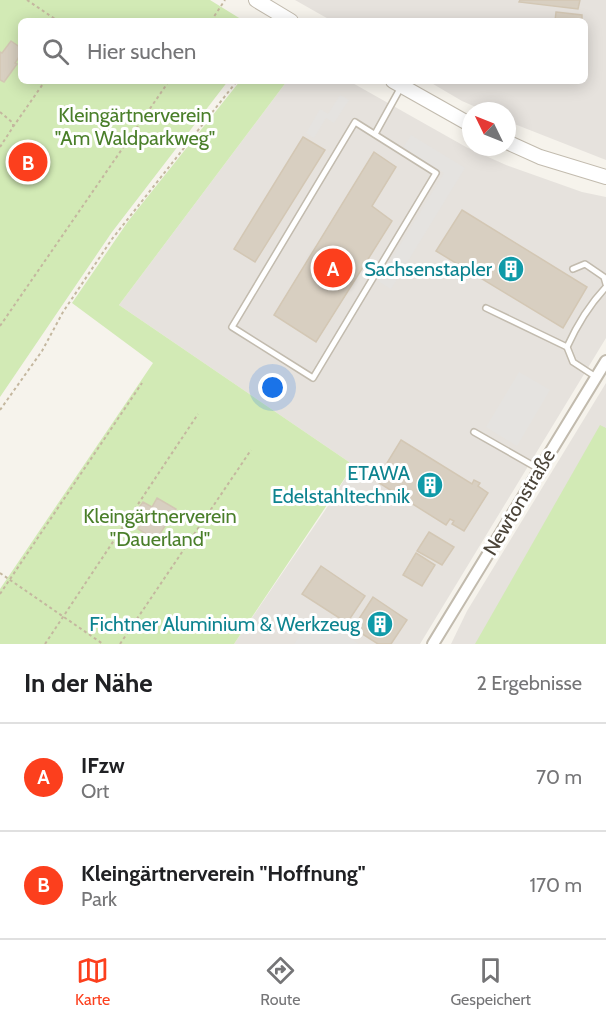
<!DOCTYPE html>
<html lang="de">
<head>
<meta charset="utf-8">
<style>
	body { margin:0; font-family:Cabin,sans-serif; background:#f6f6f6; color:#202124 }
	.compass { position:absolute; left:462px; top:102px; width:54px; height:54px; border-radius:50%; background:#fff; box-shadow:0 3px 15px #0003; rotate:313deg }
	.you { position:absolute; left:273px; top:388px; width:21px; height:21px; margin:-15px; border:4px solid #fff; border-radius:50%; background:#1a73e8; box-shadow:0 0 0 9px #1a73e833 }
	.badge { display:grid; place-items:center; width:39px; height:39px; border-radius:50%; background:#fc3f1d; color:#fff; font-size:20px; font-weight:700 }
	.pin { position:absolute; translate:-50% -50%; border:3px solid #fff; box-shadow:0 2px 6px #0006 }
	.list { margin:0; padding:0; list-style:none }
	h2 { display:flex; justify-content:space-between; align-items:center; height:78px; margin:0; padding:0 24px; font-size:26px }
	h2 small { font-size:20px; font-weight:400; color:#757577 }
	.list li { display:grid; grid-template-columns:39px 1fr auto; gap:18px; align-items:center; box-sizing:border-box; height:108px; padding:0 24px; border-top:2px solid #e0e0e0 }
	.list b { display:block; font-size:22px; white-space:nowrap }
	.list p { margin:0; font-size:20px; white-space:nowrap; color:#757577 }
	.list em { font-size:20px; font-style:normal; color:#757577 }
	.icon { flex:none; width:33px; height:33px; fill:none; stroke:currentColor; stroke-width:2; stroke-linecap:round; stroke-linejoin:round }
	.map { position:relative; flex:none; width:606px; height:644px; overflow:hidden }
	.search { position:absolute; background:#fff; box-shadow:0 3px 15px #0003; left:18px; right:18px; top:18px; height:66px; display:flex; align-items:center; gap:15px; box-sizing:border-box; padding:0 21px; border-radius:9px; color:#757577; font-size:22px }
	.sheet { height:294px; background:#fff }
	nav { display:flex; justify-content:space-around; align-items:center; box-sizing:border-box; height:84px; border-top:2px solid #e0e0e0; background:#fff; font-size:16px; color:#757577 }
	nav a { display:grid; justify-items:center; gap:3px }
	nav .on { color:#fc3f1d }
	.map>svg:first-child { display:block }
	.industrial { fill:#e6e2dd }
	.green { fill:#d2eab5 }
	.parking { fill:#e5e3e0 }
	.building { fill:#d8cfc1; stroke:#d3c7b4; stroke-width:1.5 }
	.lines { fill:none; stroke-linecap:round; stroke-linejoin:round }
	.service-casing { stroke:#c2bbae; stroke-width:8 }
	.minor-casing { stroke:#c2bbae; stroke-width:14 }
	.tertiary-casing { stroke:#c2bbae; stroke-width:16 }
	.path { stroke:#c4b79f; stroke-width:2; stroke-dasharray:3 3; stroke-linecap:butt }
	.service { stroke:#fff; stroke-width:5 }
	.minor { stroke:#fff; stroke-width:10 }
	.tertiary { stroke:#fff; stroke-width:14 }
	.labels { text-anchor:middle; stroke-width:6; stroke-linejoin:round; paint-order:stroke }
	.park-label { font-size:20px; fill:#4a7f2a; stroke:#fff }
	.culture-label { font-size:20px; fill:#0d838f; stroke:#fff; text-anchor:end }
	.street-label { font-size:20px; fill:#4b4439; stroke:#fff }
</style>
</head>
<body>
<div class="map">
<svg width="606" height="644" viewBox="0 0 606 644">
	<rect width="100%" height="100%" fill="#f6f3ec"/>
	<g class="industrial">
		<polygon points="295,0 606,0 606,160 507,121 507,111 485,111 462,101 428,81 585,81 585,21 332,21"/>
		<polygon points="287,81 349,81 466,147 506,165 582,192 606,197 606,338 420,644 234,644 330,503 349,472 349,462 119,305"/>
		<polygon points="606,383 606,644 451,644 467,611"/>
	</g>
	<g class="green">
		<polygon points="0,0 210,0 244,21 21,21 21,81 228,81 112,232 0,397"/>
		<polygon points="240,81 287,81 119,305 349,462 349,472 234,644 0,644 0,589 153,363 72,303 129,220"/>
		<polygon points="600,425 606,428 606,644 475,644"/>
	</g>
	<g class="parking">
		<polygon points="340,95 349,100 334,123 326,118 314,138 306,133 320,109 328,114"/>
		<polygon points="411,135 465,168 391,289 378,281 444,173 403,148"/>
		<polygon points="519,372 550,390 517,446 486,427"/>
		<polygon points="314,615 359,644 294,644"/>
	</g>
	<g class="building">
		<polygon points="520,0 580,0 578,9 519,2"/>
		<polygon points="556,12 582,15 582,21 555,21"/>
		<polygon points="11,41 21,48 21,54 15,63 17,64 4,82 0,80 0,52 2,53"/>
		<polygon points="303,137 325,150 255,262 234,249"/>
		<polygon points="374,152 396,167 372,206 392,221 316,342 274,315"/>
		<polygon points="462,210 587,287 563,328 436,251"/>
		<polygon points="401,440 472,484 474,480 480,483 478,486 488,493 464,531 452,524 454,521 450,519 446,525 376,481"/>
		<polygon points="157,498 176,509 156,540 138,529 141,524 135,520 137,517 134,514 143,502 152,507"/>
		<polygon points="429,532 454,547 442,565 417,551"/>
		<polygon points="416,553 435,565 422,586 403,575"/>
		<polygon points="321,566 365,596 347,623 302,594"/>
		<polygon points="373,597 407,620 391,644 378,644 353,628"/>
	</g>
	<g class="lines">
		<defs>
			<g id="service">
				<polygon points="355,122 436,173 313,378 232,327"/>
				<polyline points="375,134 401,87"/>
				<polyline points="573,269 585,264 604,277 606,284"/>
				<polyline points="486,308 567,347"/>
				<path d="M596 377 573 362 567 347C577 325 589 305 606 287"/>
				<polyline points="474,432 539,469"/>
			</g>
			<polyline id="minor" points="433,644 606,361"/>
			<g id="tertiary">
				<polyline points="256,0 291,21"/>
				<polyline points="393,81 471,125"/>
				<polyline points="507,142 540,157 606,177"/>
			</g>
		</defs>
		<use href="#service" class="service-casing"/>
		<use href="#minor" class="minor-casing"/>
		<use href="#tertiary" class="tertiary-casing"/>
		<g class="path">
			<polyline points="27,0 58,21"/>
			<polyline points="211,21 225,0"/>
			<polyline points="0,112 13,123 13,127 0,147"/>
			<polyline points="13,127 45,81"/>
			<polyline points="0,326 169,81"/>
			<polyline points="0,410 42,351 63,312 112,239 237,81"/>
			<polyline points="0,573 103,644"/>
			<polyline points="0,594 142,383"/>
			<polyline points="45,644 198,414"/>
			<polyline points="120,644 251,450"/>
		</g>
		<use href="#service" class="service"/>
		<use href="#minor" class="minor"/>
		<use href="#tertiary" class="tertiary"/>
	</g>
	<defs>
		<symbol id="building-disc" viewBox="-11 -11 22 22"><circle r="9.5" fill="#0f9aa8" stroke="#fff"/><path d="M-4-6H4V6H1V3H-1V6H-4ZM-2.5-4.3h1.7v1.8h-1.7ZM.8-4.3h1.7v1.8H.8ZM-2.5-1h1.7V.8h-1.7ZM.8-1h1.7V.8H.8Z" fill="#fff"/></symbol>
	</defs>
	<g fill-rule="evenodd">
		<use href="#building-disc" x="496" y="254" width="30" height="30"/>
		<use href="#building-disc" x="415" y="470" width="30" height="30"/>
		<use href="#building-disc" x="365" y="609" width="30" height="30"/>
	</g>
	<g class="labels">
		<g class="park-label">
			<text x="135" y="122">Kleingärtnerverein<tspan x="135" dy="23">"Am Waldparkweg"</tspan></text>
			<text x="160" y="523">Kleingärtnerverein<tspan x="160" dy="23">"Dauerland"</tspan></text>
		</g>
		<g class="culture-label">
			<text x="492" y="276">Sachsenstapler</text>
			<text x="410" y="480">ETAWA<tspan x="410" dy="23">Edelstahltechnik</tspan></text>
			<text x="360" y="631">Fichtner Aluminium &amp; Werkzeug</text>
		</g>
		<g class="street-label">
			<text transform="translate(519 502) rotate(-59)" y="7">Newtonstraße</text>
		</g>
	</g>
</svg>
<svg class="compass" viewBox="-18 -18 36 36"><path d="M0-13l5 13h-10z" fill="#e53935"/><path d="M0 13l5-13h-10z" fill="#757577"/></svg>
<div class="you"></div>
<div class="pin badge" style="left:333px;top:268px">A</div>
<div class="pin badge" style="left:28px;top:162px">B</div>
<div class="search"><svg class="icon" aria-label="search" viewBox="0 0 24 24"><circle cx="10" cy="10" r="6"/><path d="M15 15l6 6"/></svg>Hier suchen</div>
</div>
<section class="sheet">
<h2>In der Nähe<small>2 Ergebnisse</small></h2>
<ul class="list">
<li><span class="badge">A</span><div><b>IFzw</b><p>Ort</p></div><em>70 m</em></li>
<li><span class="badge">B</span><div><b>Kleingärtnerverein &quot;Hoffnung&quot;</b><p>Park</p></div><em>170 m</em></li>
</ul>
</section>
<nav>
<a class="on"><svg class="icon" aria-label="map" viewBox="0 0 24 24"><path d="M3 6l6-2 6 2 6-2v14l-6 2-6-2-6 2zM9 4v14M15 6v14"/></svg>Karte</a>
<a><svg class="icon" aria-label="directions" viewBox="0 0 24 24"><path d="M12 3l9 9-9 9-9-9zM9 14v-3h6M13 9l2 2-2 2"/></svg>Route</a>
<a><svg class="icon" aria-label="saved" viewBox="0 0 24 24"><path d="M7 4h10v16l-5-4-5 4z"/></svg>Gespeichert</a>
</nav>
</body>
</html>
